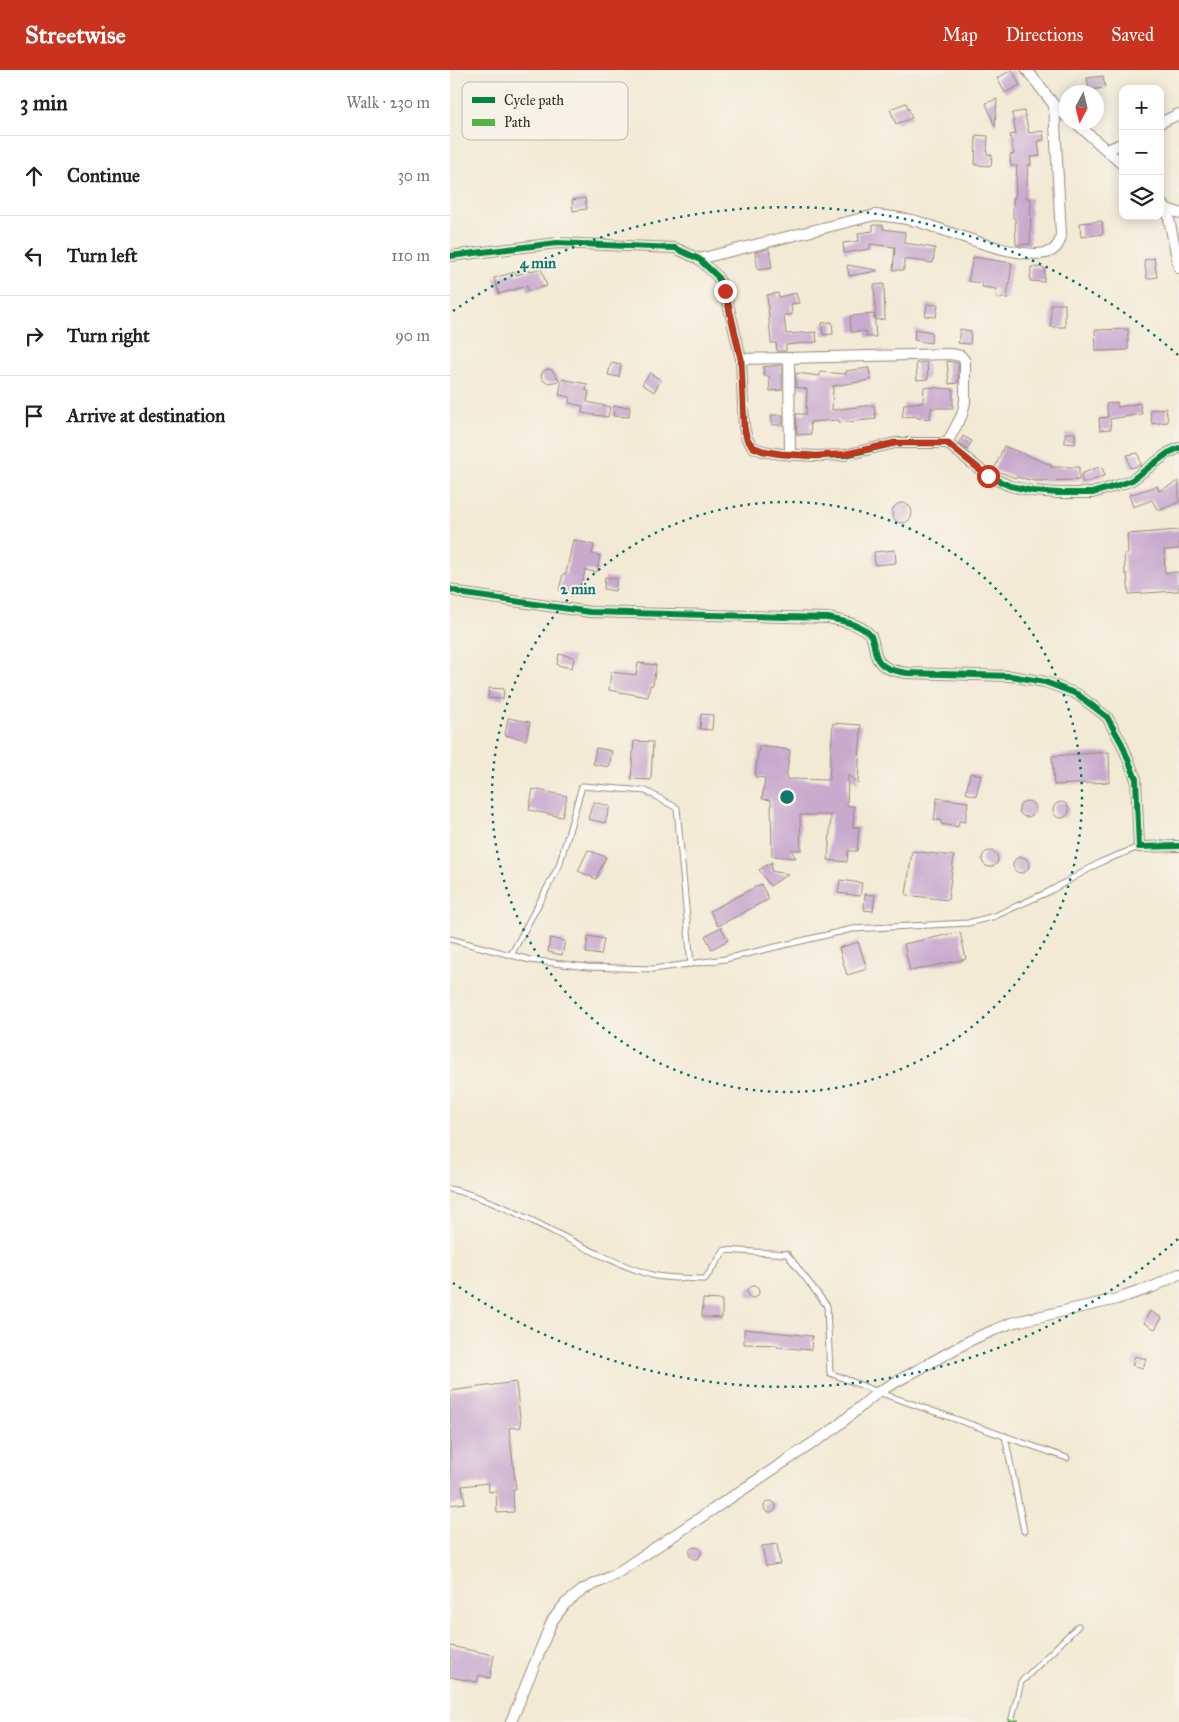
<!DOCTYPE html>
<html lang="en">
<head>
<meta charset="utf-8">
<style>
	body { margin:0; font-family:"IM FELL Great Primer",serif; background:#f6f6f6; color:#222 }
	.controls { position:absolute; right:15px; top:15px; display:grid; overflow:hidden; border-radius:10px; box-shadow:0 2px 12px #0003 }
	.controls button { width:45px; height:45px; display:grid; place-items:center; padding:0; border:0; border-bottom:1px solid #e0e0e0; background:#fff; color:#222; font:25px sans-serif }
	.compass { position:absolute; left:609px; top:15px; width:45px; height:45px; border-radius:50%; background:#fff; box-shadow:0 2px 12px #0003; rotate:187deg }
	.stop { position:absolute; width:15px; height:15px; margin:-11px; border:4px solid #c8321e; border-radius:50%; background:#fff }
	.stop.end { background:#c8321e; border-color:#fff; box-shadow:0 1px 5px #0008 }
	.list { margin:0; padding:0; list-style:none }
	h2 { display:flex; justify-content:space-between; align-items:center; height:65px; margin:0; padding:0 20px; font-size:21px }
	h2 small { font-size:16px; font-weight:400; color:#767676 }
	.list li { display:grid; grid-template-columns:32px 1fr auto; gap:15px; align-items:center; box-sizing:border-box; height:80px; padding:0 20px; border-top:1px solid #e0e0e0 }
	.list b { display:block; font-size:19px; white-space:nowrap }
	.list em { font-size:16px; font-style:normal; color:#767676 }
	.icon { flex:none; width:28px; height:28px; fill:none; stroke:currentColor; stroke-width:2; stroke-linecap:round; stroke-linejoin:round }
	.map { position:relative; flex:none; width:729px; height:1652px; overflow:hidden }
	header { display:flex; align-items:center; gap:30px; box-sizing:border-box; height:70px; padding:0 25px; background:#c8321e; color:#fff }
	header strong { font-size:24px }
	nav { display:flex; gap:28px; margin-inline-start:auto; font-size:18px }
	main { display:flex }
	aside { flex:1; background:#fff }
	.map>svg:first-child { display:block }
	.building { fill:#c9aacf }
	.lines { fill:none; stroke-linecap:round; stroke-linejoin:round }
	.service-casing { stroke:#978a7a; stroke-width:7 }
	.minor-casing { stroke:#978a7a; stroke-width:12 }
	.service { stroke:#fff; stroke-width:5 }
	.minor { stroke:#fff; stroke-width:10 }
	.quiet { stroke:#57b245; stroke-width:5; stroke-dasharray:10 5; stroke-linecap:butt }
	.cycleway-casing { stroke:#f7f3e8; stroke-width:9 }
	.cycleway { stroke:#00873e; stroke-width:6 }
	.route { stroke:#c8321e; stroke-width:6 }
	.ring { fill:none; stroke:#0f766e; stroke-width:2.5; stroke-dasharray:2.5 5 }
	.key { fill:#f7f3e8; stroke:#bfb7ab; stroke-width:1 }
	.key-label { font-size:14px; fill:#3b2a1e }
	.centre { fill:#0f766e; stroke:#f7f3e8; stroke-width:2.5 }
	.ring-label { font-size:15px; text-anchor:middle; font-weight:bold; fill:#0f766e; stroke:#f7f3e8; stroke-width:4; stroke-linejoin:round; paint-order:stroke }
</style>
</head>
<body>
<header>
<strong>Streetwise</strong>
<nav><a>Map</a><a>Directions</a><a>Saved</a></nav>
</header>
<main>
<aside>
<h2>3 min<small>Walk · 230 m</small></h2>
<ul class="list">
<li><svg class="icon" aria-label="ahead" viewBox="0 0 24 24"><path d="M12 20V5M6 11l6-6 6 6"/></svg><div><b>Continue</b></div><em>30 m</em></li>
<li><svg class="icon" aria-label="left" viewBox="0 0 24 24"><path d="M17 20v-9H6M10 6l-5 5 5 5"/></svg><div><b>Turn left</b></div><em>110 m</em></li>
<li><svg class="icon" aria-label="right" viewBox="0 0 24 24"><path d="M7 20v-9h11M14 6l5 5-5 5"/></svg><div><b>Turn right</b></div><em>90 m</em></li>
<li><svg class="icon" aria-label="arrive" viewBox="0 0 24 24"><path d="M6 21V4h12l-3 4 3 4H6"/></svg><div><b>Arrive at destination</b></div></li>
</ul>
</aside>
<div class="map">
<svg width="729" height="1652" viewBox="0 0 729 1652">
	<rect width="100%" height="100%" fill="#f7f3e8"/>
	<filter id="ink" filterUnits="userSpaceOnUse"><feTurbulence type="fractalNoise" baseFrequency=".02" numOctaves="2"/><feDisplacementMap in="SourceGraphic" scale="10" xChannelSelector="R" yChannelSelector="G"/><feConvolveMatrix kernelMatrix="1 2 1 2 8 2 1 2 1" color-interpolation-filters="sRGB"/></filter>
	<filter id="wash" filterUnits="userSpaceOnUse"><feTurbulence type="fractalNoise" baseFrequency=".0096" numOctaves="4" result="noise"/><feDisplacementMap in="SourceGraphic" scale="20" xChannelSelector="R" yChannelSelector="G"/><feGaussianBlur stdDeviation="1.12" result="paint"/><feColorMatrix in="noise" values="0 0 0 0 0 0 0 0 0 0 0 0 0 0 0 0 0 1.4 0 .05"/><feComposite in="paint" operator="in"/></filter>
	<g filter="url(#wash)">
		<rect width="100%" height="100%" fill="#f3ead5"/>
		<g id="blocks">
			<g class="building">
				<polygon points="562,0 570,15 555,23 547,8"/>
				<polygon points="653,6 655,18 639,20 637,8"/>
				<polygon points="547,29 545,57 536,33"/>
				<polygon points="456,33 462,48 446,54 440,39"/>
				<polygon points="574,41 579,63 593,61 594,70 588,71 590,86 580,87 581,95 578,95 576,128 581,128 580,174 566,175 565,148 563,148 563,128 565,128 567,96 561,96 560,85 564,84 560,65 566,64 562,43"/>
				<polygon points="526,65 538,66 537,84 542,85 541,96 525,95"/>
				<polygon points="135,128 137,139 123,141 122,130"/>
				<polygon points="652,151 653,164 631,167 630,153"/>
				<polygon points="423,155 433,155 433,159 455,162 454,173 485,178 483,193 454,189 454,200 443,200 445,177 420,174 420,179 394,183 393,173 409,171 408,163 423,161"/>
				<polygon points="319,179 322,198 308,200 305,182"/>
				<polygon points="523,187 562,193 557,229 546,227 547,219 532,217 532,213 518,211"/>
				<polygon points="704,188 707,207 697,209 694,190"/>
				<polygon points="397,195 427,200 427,201 399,206"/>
				<polygon points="581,197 595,198 594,212 580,211"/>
				<polygon points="91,198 97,216 78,221 77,216 49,224 44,208 65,202 66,205"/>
				<polygon points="434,214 435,249 426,250 424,215"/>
				<polygon points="328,223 329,227 346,223 349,233 341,234 342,245 334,245 336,264 366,262 367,272 336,275 336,281 327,281 326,273 321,273 317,225"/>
				<polygon points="477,234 488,235 486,247 475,246"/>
				<rect x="601" y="234" width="14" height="23"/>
				<polygon points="424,244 426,267 416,267 416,261 401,262 400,246"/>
				<polygon points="382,252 383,264 373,265 372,253"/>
				<polygon points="465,259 482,262 481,273 464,270"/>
				<polygon points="510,259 521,261 520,274 508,273"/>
				<polygon points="678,259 678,280 646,281 645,260"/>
				<polygon points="497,291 508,293 508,313 499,314"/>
				<polygon points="477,292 478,309 467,310 466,293"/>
				<polygon points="161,293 171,295 169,307 158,305"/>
				<polygon points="332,295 332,320 320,321 319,306 314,306 313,297"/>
				<polygon points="419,298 421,310 383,316 382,340 424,335 426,349 389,353 389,350 360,352 361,364 347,365 346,344 356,344 357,319 346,317 346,303 370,306 370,302 396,304 396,301"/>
				<polygon points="97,299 102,300 110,311 97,313 93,310 91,306 93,301"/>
				<polygon points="200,303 211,310 204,322 192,314"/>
				<polygon points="112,309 137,314 136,321 139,321 137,332 160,337 158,347 132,343 133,336 119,333 120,327 109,325"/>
				<polygon points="474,317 503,319 503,338 481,338 480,349 467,348 467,346 452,347 454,334 473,332"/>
				<polygon points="667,332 668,337 690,333 692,344 660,349 661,359 650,360 649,348 658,347 656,334"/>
				<polygon points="164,336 180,337 179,347 163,346"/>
				<polygon points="716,338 718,352 702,354 700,340"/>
				<rect x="322" y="345" width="11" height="10"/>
				<polygon points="615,363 625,363 625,374 615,373"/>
				<polygon points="513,366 522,371 517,380 509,374"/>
				<polygon points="554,376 601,395 601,397 629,397 629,410 586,411 566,407 566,408 544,400"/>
				<polygon points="688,383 691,395 680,398 677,385"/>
				<polygon points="651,396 655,405 639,412 632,412 631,404"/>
				<polygon points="729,411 729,432 708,441 702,430 683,437 679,425 707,416 709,421"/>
				<circle cx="452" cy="443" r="10"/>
				<polygon points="729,460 729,479 714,480 715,503 729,502 729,521 679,524 677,504 675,504 674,484 678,484 677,464"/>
				<polygon points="123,470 144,475 142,484 150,486 147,502 135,500 130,525 109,520 113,504 116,504"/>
				<polygon points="445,480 446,493 425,495 424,482"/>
				<polygon points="155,507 167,509 165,521 154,519"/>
				<polygon points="109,584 124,587 122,598 107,595"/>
				<polygon points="188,593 206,595 203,615 200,615 198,627 159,620 161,602 186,605"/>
				<polygon points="39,618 54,619 53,629 38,628"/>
				<polygon points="251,644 263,645 262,660 250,659"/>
				<polygon points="58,648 80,652 76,670 55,665"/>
				<polygon points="383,653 411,655 408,714 398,705 397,736 404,736 403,757 409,757 407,781 398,781 397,792 378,790 381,745 350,745 351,780 341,780 346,788 322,786 321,730 312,729 315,708 305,707 309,676 340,680 336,709 379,710"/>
				<polygon points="184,671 203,672 201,710 181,709"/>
				<polygon points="146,678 162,681 159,697 143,694"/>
				<polygon points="659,682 660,712 604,715 602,686"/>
				<polygon points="520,703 531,705 526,726 516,723"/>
				<polygon points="83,719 117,726 112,747 79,740"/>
				<polygon points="487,728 518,732 515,752 509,751 508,757 491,754 491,750 484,750"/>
				<circle cx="577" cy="739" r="8"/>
				<polygon points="143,732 160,736 155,753 138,749"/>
				<circle cx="611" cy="740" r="8"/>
				<polygon points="138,780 156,787 146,809 128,801"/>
				<polygon points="462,781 504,786 498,830 456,825"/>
				<circle cx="540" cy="789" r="8"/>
				<circle cx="571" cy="795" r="8"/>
				<polygon points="322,792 321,801 338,804 320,816 309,800"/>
				<polygon points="390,810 412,813 410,826 388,823"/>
				<polygon points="311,814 319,829 268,856 260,841"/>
				<polygon points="415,824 425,825 423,841 414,840"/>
				<polygon points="271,857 278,870 262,879 255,866"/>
				<polygon points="510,862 516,889 460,901 454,874"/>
				<polygon points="138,866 154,869 151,885 136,883"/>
				<polygon points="100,868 115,871 112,885 98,882"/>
				<polygon points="408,872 417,899 397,905 389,878"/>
				<circle cx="303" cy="1222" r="6"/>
				<polygon points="253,1229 272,1230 272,1248 252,1247"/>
				<polygon points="700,1241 712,1248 705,1259 694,1253"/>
				<polygon points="294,1259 362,1266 361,1280 327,1277 328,1275 294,1274"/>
				<polygon points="685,1286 696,1289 693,1298 682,1295"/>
				<polygon points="66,1312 71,1357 59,1358 66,1419 63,1419 64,1442 47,1443 46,1421 39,1422 38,1413 12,1416 15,1433 0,1435 0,1321"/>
				<circle cx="320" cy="1437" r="6"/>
				<polygon points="327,1474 330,1494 316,1496 312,1476"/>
				<circle cx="245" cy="1483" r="6"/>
				<polygon points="0,1576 44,1585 40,1608 29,1605 27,1612 0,1607"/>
			</g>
		</g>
	</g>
	<g filter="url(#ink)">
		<use href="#blocks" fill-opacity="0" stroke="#978a7a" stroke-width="1"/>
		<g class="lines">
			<defs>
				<g id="service">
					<polyline points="0,869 80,890 137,897 203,899 275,889 402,859 518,853 545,846 598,822 653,791 689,777"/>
					<polyline points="61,885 109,796 132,716 196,721 227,738 241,894"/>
					<path d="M0 1119C72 1136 131 1184 202 1205 218 1209 239 1208 255 1209L275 1180 337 1184 377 1236 380 1303 428 1322 617 1388"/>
					<polyline points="555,1366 574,1461"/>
					<polyline points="561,1652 571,1612 628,1556"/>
				</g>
				<g id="minor">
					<polyline points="577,0 604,35 616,46"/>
					<polyline points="625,52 673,95"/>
					<polyline points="710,53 729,44"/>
					<polyline points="657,80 673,73"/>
					<polyline points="710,132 717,139 729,143"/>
					<polyline points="717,139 729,198"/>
					<polyline points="0,186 107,173 225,178 249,189 267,206 275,221 291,289 294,357 297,369 303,377 313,381 331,384 366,386 395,385 445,373 497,373 538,406 560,416 583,421 608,423 642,423 669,415 682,410 718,383 729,378"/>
					<path d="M249 189 425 145C439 146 452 148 466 151 497 160 570 192 599 182 607 179 610 173 611 165L604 35"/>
					<polyline points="339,288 340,385"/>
					<polyline points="291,289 501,284 511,286 515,291 515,332 512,345 497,373"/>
					<path d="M0 519 15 524 140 542 378 548C392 551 412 554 421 566 424 572 424 579 426 585 430 599 445 601 457 603L561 606 595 612 627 624 657 647 672 674 686 709 689 777 729 776"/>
					<polyline points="61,1652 102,1551 115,1534 134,1519 164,1505 384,1359 428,1322 523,1269 561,1253 667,1229 703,1217 729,1204"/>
				</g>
			</defs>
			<use href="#service" class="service-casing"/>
			<use href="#minor" class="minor-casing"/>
			<use href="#service" class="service"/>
			<use href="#minor" class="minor"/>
			<polyline class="quiet" points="559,1652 574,1652"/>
			<defs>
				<g id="cycleway">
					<polyline points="0,186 107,173 225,178 249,189 267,206 275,221 291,289 294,357 297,369 303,377 313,381 331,384 366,386 395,385 445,373 497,373 538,406 560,416 583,421 608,423 642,423 669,415 682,410 718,383 729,378"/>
					<path d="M0 519 15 524 140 542 378 548C392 551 412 554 421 566 424 572 424 579 426 585 430 599 445 601 457 603L561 606 595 612 627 624 657 647 672 674 686 709 689 777 729 776"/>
				</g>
			</defs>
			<use href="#cycleway" class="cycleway-casing"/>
			<use href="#cycleway" class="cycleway"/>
		</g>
	</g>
	<g class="lines" filter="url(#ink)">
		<polyline class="route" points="275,221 291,289 294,357 297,369 303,377 313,381 331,384 366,386 395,384 445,373 497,373 538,406"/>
	</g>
	<g class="ring">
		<circle cx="337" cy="727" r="295"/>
		<path d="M728 1169A590 590 0 0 1 3 1213M3 241A590 590 0 0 1 728 285"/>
	</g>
	<rect x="12" y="12" width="166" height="58" rx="8" class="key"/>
	<rect x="22" y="27" width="23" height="6" fill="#00873e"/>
	<rect x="22" y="49" width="23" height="7" fill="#57b245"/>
	<g class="key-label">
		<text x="54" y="35">Cycle path</text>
		<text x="54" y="57">Path</text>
	</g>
	<circle cx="337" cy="727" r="8" class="centre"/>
	<g class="ring-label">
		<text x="88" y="198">4 min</text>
		<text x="128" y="524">2 min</text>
	</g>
</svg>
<div class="controls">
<button>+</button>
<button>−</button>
<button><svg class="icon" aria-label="layers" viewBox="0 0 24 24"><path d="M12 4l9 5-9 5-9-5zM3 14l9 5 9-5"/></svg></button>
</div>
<svg class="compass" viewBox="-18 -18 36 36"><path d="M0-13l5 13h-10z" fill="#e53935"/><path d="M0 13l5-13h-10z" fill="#767676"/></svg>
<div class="stop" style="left:538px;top:406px"></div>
<div class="stop end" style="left:275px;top:221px"></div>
</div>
</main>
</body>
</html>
